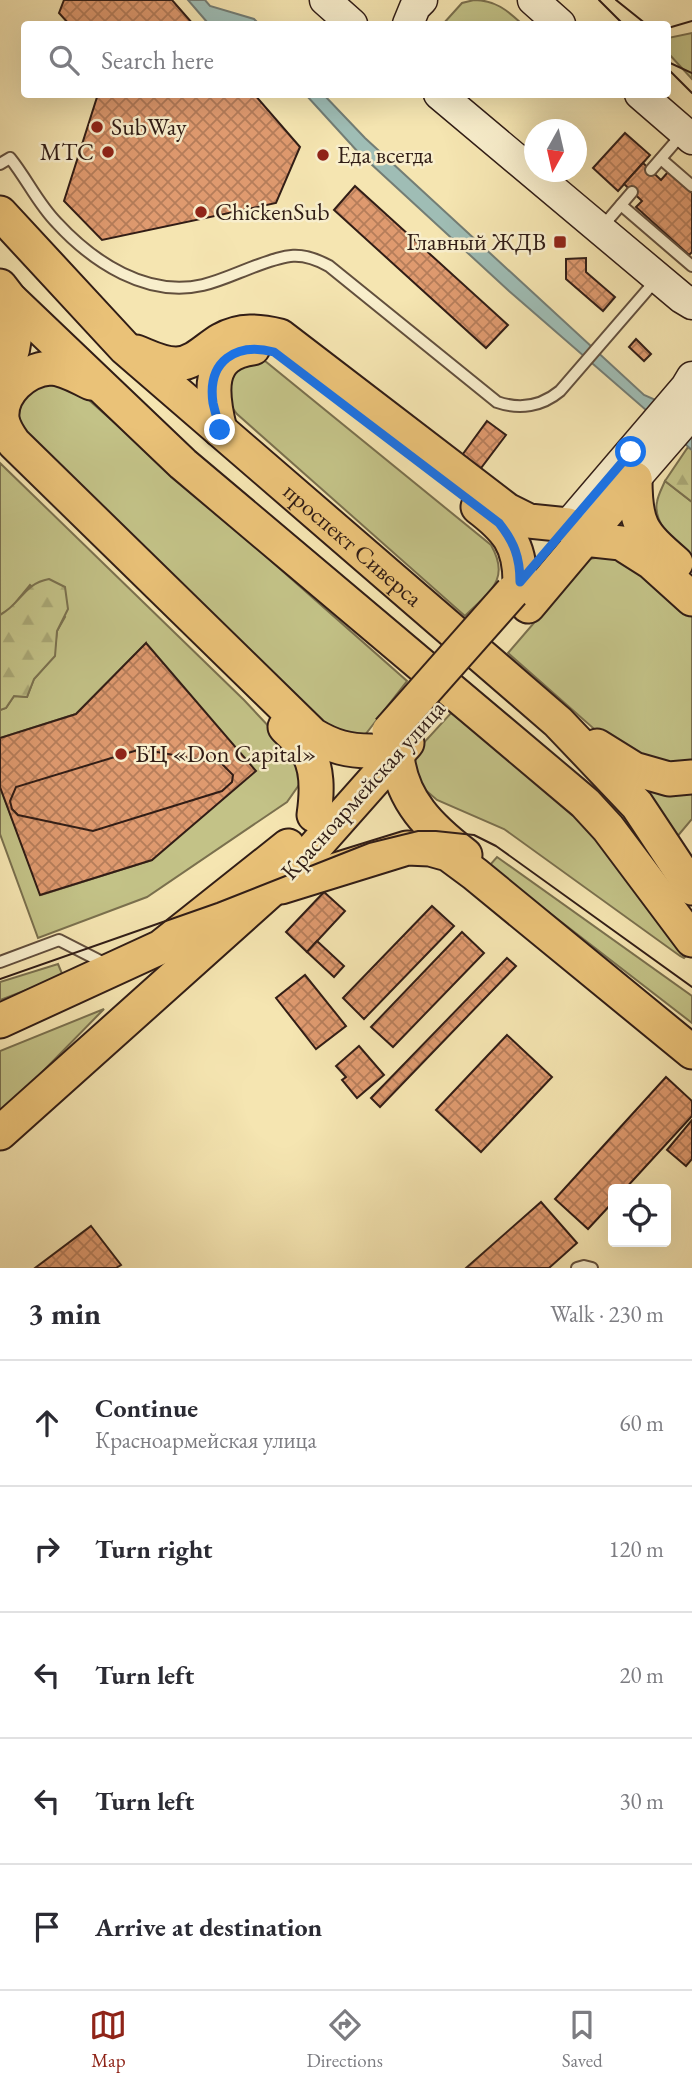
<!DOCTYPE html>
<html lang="en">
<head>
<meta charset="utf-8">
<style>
	body { margin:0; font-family:"EB Garamond",serif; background:#f7f7f7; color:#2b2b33 }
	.controls { position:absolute; right:21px; bottom:21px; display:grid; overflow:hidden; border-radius:7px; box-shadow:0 7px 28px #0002 }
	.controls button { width:63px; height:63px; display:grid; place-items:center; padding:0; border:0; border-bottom:2px solid #e1e1e2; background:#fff; color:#2b2b33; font:35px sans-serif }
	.compass { position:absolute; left:524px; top:119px; width:63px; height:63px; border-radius:50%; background:#fff; box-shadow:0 7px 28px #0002; rotate:188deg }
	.stop { position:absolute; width:21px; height:21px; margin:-16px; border:5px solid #1a73e8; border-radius:50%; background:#fff }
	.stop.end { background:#1a73e8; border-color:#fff; box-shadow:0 2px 7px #0008 }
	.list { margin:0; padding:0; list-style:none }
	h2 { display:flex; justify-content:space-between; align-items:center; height:91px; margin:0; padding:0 28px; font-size:30px }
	h2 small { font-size:23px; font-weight:400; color:#7c7c81 }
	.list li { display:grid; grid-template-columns:46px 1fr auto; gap:21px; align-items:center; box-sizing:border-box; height:126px; padding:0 28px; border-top:2px solid #e1e1e2 }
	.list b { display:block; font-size:26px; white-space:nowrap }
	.list p { margin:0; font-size:23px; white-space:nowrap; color:#7c7c81 }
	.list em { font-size:23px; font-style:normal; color:#7c7c81 }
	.icon { flex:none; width:38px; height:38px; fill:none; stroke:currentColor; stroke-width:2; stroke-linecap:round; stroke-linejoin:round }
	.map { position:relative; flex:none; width:692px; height:1268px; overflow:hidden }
	.search { position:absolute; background:#fff; box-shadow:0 7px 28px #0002; left:21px; right:21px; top:21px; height:77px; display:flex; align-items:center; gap:18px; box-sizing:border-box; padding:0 24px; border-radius:7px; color:#7c7c81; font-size:26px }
	.sheet { height:721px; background:#fff }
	nav { display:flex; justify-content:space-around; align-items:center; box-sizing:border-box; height:98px; border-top:2px solid #e1e1e2; background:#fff; font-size:19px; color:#7c7c81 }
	nav a { display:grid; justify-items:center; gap:4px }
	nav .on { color:#8f2418 }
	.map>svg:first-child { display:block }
	.green { fill:#c3c287; stroke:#7a704e; stroke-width:2 }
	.forest { fill:url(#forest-firs); stroke:#7a704e; stroke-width:2 }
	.water { fill:#9fbdb5; stroke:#737d75; stroke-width:2 }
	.building { fill:url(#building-cross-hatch); stroke:#311d16; stroke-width:2 }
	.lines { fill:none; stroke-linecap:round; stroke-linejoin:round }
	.service-casing { stroke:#624f3d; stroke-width:14 }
	.secondary-casing { stroke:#311d16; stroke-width:33 }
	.primary-casing { stroke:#311d16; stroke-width:37 }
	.service { stroke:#f8eecc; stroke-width:10 }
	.secondary { stroke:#f8eecc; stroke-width:30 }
	.primary { stroke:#eac278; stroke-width:33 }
	.tram { stroke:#311d16; stroke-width:2 }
	.primary-bridge-casing { stroke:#311d16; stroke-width:37; stroke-linecap:butt }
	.primary-bridge { stroke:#eac278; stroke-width:33 }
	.route { stroke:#1a73e8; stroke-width:9 }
	.poi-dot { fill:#8f2418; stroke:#f8eecc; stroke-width:2.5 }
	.labels { text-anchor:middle; stroke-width:5; stroke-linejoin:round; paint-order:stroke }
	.poi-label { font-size:24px; fill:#311d16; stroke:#f8eecc; text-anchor:start }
	.street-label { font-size:24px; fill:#311d16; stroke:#f8eecc }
</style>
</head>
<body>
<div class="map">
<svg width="692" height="1268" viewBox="0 0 692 1268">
	<defs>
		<pattern id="forest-firs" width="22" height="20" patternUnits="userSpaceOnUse" patternTransform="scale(1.75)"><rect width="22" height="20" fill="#c3c287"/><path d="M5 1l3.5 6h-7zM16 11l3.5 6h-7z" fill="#a8a674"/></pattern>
		<pattern id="building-cross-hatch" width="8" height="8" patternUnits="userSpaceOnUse" patternTransform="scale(1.75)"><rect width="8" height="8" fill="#df9a6f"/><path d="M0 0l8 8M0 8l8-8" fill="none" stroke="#b57d5a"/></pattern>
	</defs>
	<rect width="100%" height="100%" fill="#f5e5b1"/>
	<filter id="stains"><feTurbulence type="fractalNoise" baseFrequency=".00286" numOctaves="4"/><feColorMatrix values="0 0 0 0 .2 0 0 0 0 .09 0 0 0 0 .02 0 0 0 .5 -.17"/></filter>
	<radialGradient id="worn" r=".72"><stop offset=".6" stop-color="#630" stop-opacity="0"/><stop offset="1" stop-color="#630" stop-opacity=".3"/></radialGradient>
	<g class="green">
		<path d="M474 0C495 0 507 10 522 24H443L462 3Z"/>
		<polygon points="692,33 692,79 668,53 668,38"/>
		<path d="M252 359 265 361 491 545C511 580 489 592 465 616L237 414 225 398 227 376Z"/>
		<polygon points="65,379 407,681 361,740 332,739 18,433 16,391"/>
		<polygon points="0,463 244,700 289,748 295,755 301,782 287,802 147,897 38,938 0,834 0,787 41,895 152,860 146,643 76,714 0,738 0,710 6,708 14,696 27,697 34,679 54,656 57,631 65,617 30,585 11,608 0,615"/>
		<path d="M665 481 692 502V566C680 551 652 523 657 502 658 495 662 488 665 481Z"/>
		<polygon points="607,556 625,559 692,613 692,768 672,768 610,743 508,653 589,559"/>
		<polygon points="451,713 581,814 685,957 684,958 680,956 504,829 437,800 414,780 408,760"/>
		<polygon points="637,782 692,792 692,819 676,838"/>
		<polygon points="497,857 692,996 692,1023 489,866"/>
		<polygon points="58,964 63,976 0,1000 0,982"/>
		<polygon points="104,1009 0,1115 0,1051"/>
	</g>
	<g class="forest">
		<polygon points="688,447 692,450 692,502 665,481"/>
		<path d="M49 579 65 587 68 609 57 631 55 656 34 679 27 697 14 696 6 708 0 710V615C22 603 23 584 49 579Z"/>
	</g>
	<g class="water">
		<polygon points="188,0 205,0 210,6 254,19 259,24 216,24 207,22"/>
		<polygon points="306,95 324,95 365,138 644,395 692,416 692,450 509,291 358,152"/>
	</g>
	<g class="building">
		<polygon points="64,0 172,0 193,24 69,24 59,13"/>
		<polygon points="98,94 254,94 300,147 276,203 102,240 64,201"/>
		<polygon points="625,133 650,155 618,191 593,168"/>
		<polygon points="643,163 661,180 668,172 692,193 692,252 689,255 636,207 642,201 624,184"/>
		<polygon points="355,186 508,325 486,348 334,210"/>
		<polygon points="586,258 586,272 615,297 603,311 566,279 566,259"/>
		<polygon points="636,339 651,354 644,361 629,347"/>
		<polygon points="487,421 506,435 478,472 460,458"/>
		<polygon points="146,643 256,771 152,860 40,895 0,787 0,738 76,714"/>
		<polygon points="141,749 222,764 233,775 232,782 222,791 93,831 18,815 12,809 10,801 16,787"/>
		<polygon points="324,892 345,911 307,952 286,932"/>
		<polygon points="432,906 454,926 364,1019 343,998"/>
		<polygon points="462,932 484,953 393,1047 371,1027"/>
		<polygon points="317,941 344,966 334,977 307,952"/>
		<polygon points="507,958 516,966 380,1107 371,1098"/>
		<polygon points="305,975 346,1026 316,1049 276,998"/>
		<polygon points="507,1035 552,1077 481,1152 436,1110"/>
		<polygon points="359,1046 384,1075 357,1098 342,1080 346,1077 336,1066"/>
		<polygon points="666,1077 692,1101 692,1116 625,1189 613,1189 613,1202 588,1229 555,1199"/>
		<polygon points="692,1120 692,1159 686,1166 667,1150"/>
		<polygon points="541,1202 577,1243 549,1268 466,1268"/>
		<polygon points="91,1226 121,1265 116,1268 35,1268"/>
	</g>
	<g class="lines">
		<defs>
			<g id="service">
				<polyline points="661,159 692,186"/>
				<path d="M0 164 10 158C27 179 38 204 57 223 93 262 147 298 203 285 220 281 237 273 253 267 284 256 298 249 329 266L497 402C520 410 542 406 560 391L656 280"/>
				<polyline points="651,170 683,133"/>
				<polyline points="621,205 692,266"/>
				<polyline points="602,227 632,192"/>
				<polyline points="0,962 59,940 106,964"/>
				<polyline points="577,1268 584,1266 592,1268"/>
			</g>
			<g id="secondary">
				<polyline points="325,0 352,24"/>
				<polyline points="533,0 560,24"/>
				<polyline points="408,24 415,7 422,0"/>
				<polyline points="439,94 682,298 692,304"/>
				<polyline points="640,94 692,139"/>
				<polyline points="635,479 692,413"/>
				<polyline points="568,525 686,387 692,377"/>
			</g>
			<g id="primary">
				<path id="s1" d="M0 213 125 348 558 722 637 805 692 888"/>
				<polyline points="0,286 10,299 183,464 585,803 608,828 692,940"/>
				<path d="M136 352C149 357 163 365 178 364 196 362 207 348 221 340 241 329 259 331 280 336L507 510 529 521 568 525"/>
				<path d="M0 376C17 353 18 325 10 299"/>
				<path d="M91 383C78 377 64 368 50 368 25 370 0 392 2 418 3 427 9 436 14 443L313 735C333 747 348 751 371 751"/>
				<path d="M220 430C211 394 205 354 253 348"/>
				<path d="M635 479C635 525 641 533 676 563"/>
				<path d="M478 507C507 529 520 544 520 582"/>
				<polyline points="584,539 621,543 651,562 692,599"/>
				<polyline points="528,606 635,479"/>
				<path d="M285 727C291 734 300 740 305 748 319 766 317 794 314 815"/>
				<polyline points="597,746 634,769 669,779 692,777"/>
				<path d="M397 755C401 800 430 828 465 855"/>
				<polyline points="281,887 407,848 430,849 448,854 475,874 692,1052"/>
				<polyline points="0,1021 161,947 288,846"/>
				<polyline points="0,1133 298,866 407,743"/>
			</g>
		</defs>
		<use href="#service" class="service-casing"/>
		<use href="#secondary" class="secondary-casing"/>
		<use href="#primary" class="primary-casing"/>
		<use href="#service" class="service"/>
		<use href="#secondary" class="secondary"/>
		<use href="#primary" class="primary"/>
		<g class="tram">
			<polyline points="599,0 623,24"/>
			<polyline points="616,0 646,24"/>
			<polyline points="668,28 692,21"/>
			<polyline points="668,62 692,73"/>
			<polyline points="668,69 692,93"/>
			<polyline points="0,979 217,903 369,843 418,831 436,831 474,835 496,846 692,987"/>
		</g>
		<defs>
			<polyline id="primary-bridge" points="389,731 512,592"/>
		</defs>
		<use href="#primary-bridge" class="primary-bridge-casing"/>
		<use href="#primary-bridge" class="primary-bridge"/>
	</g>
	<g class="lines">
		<path class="route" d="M220 430C218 421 215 412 213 403 207 361 236 342 274 352L499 523C514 542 520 557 520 582L631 452"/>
	</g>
	<g class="poi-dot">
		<circle cx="97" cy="127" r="7"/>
		<circle cx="108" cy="152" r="7"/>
		<circle cx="323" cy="155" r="7"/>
		<circle cx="201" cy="212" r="7"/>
		<rect x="553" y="235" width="14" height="14" rx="3.5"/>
		<circle cx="121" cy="754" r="7"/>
	</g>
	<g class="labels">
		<g class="poi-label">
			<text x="111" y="135">SubWay</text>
			<text x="94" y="160" text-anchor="end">МТС</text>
			<text x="337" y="163">Еда всегда</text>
			<text x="215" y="220">ChickenSub</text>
			<text x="546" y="250" text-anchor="end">Главный ЖДВ</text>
			<text x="135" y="762">БЦ «Don Capital»</text>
		</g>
		<g class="street-label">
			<text dy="8" stroke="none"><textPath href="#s1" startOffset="485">проспект Сиверса</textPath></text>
			<text transform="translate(363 790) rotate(-48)" y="8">Красноармейская улица</text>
		</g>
	</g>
	<rect width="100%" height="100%" filter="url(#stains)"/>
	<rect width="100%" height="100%" fill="url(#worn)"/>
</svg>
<div class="controls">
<button><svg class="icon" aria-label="locate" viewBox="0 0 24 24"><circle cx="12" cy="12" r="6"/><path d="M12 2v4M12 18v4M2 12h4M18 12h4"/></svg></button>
</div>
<svg class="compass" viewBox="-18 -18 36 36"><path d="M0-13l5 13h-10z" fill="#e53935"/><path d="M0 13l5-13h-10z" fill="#7c7c81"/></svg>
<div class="stop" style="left:631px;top:452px"></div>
<div class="stop end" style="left:220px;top:430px"></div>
<div class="search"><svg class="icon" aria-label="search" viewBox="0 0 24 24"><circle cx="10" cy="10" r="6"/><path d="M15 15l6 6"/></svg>Search here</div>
</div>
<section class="sheet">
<h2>3 min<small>Walk · 230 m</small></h2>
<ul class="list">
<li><svg class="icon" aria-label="ahead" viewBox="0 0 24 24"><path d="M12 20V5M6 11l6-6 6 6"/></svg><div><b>Continue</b><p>Красноармейская улица</p></div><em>60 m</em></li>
<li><svg class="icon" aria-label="right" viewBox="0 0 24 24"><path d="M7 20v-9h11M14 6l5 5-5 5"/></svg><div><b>Turn right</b></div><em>120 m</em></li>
<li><svg class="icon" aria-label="left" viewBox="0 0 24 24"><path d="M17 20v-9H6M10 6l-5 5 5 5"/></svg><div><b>Turn left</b></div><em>20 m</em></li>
<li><svg class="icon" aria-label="left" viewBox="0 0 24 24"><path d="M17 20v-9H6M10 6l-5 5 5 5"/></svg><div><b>Turn left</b></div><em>30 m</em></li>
<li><svg class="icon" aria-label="arrive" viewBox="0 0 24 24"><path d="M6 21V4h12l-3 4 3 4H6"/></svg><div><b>Arrive at destination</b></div></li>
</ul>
</section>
<nav>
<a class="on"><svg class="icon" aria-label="map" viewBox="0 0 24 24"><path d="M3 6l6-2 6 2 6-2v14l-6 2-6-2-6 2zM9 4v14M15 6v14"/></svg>Map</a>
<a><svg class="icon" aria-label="directions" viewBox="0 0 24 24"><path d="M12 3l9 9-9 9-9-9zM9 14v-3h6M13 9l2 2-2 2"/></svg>Directions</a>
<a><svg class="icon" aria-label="saved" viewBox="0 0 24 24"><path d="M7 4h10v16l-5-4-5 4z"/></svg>Saved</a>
</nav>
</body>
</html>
